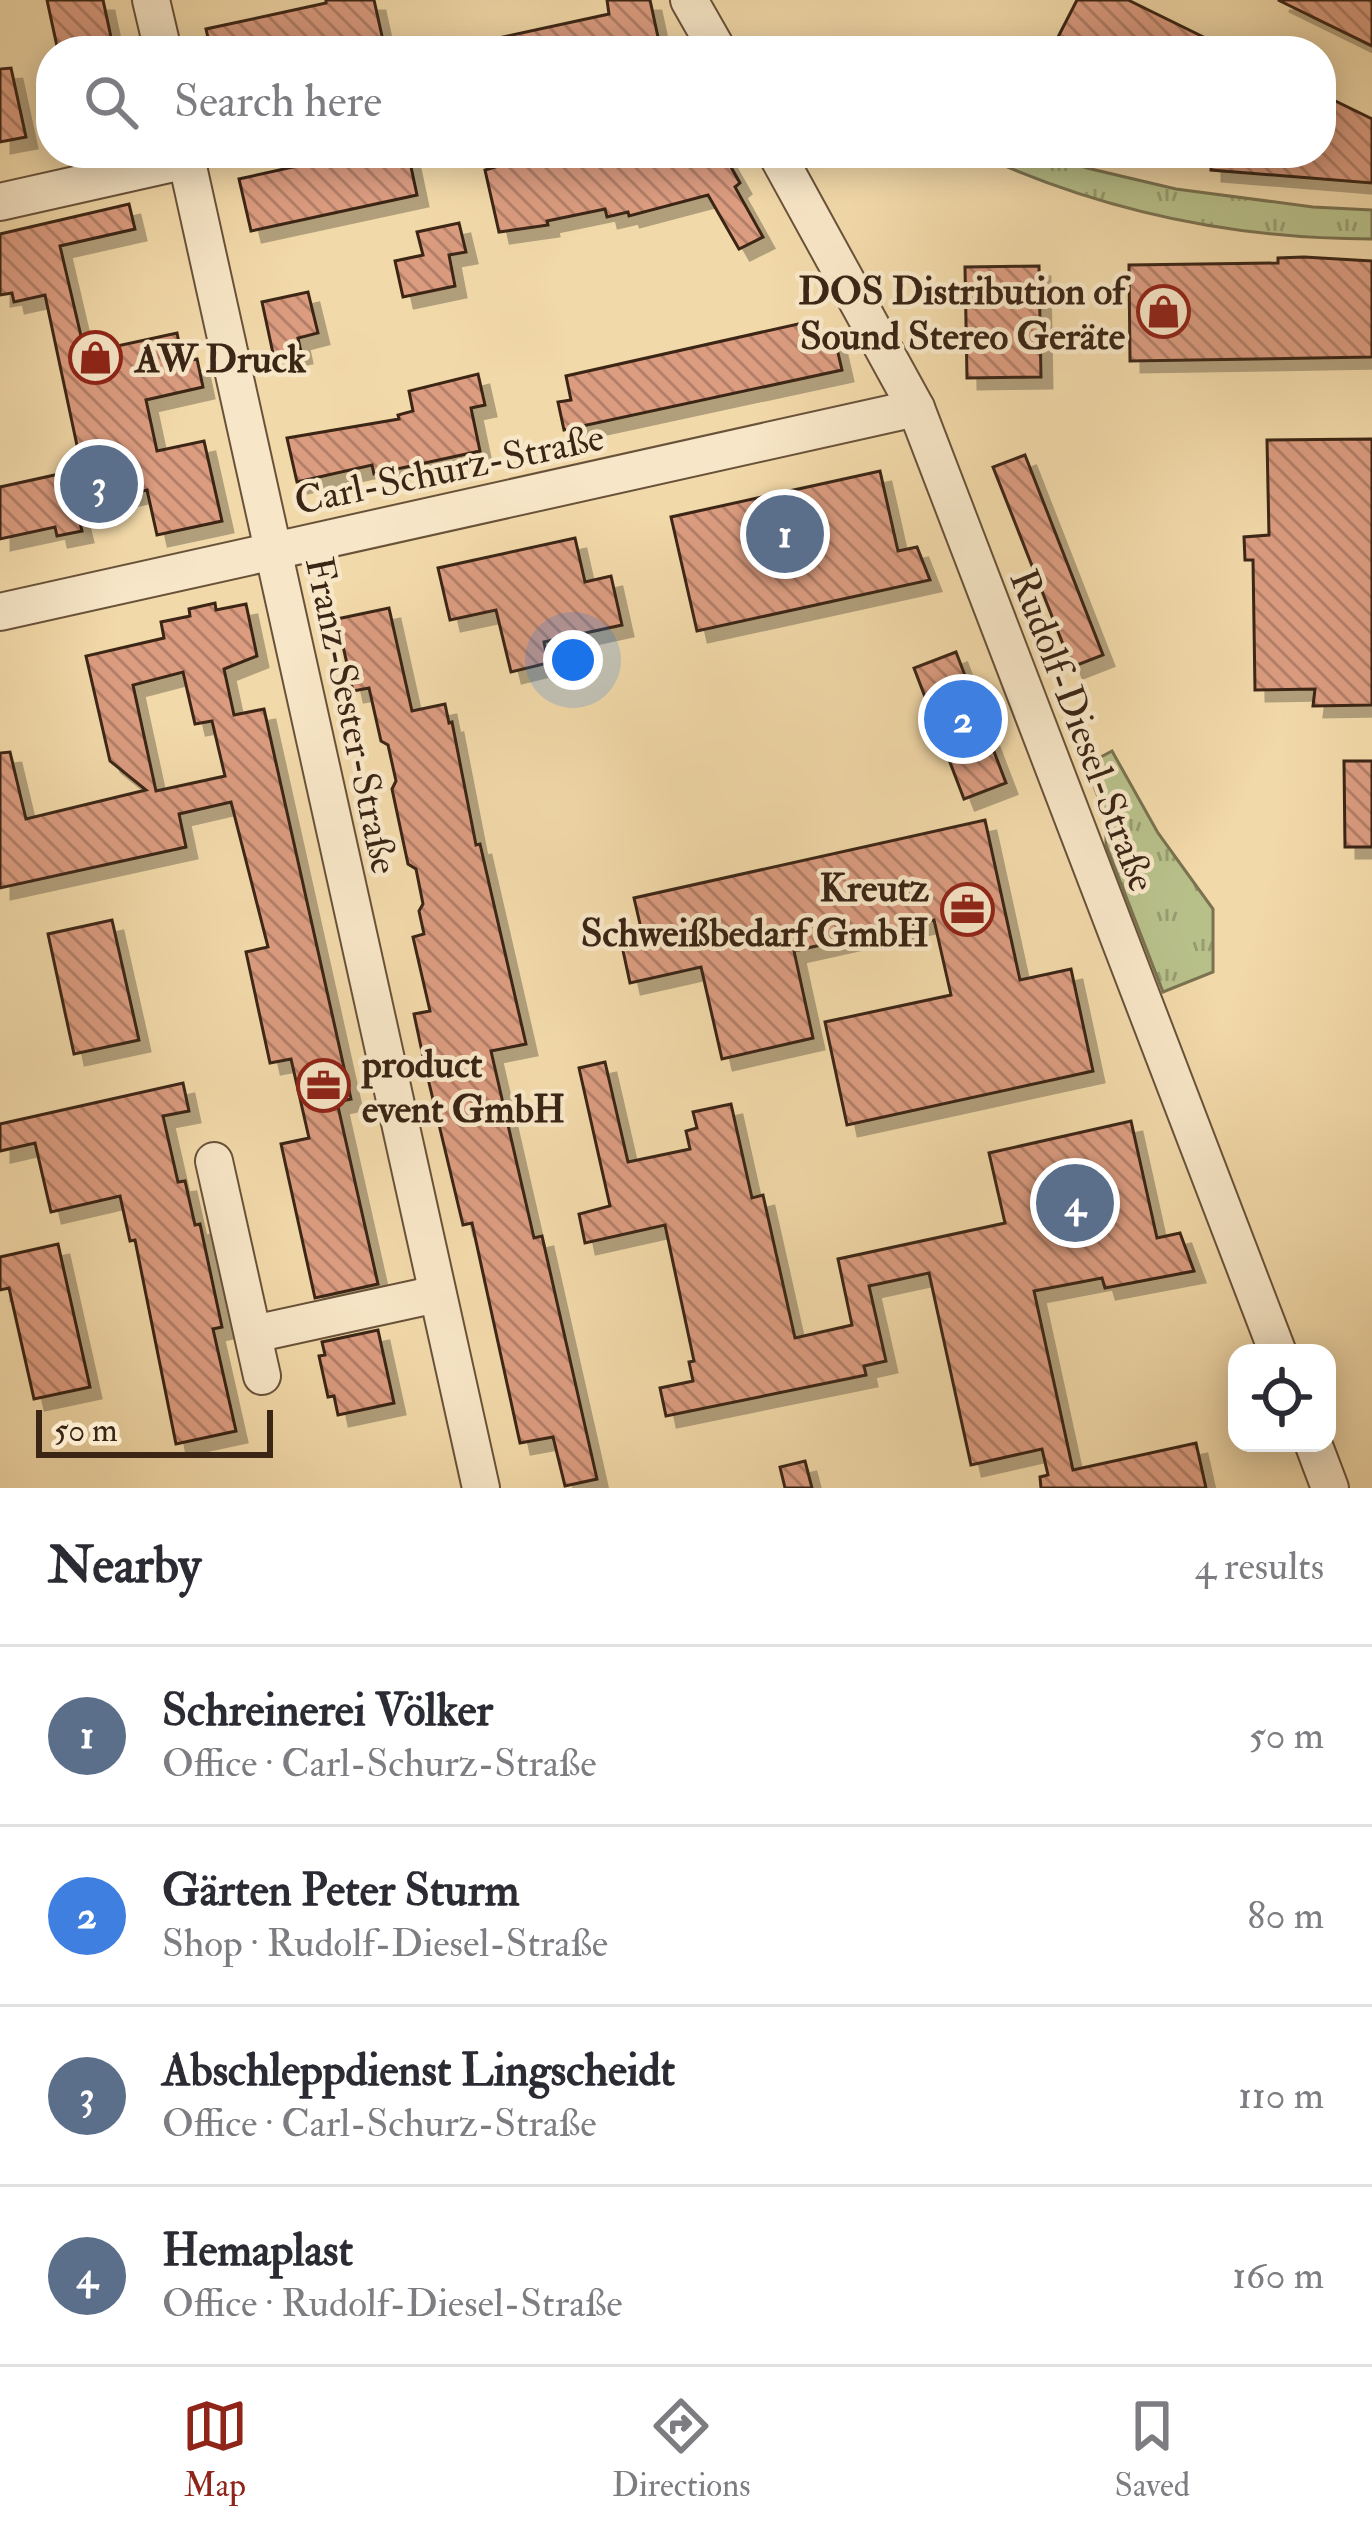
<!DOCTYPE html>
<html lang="en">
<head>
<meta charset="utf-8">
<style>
	body { margin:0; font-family:"IM FELL Double Pica",serif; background:#f7f7f7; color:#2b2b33 }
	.controls { position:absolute; right:36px; bottom:36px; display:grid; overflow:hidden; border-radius:24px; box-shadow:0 6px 30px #0003 }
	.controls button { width:108px; height:108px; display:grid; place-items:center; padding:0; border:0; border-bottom:3px solid #e1e1e2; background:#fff; color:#2b2b33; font:60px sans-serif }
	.scale { position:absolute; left:36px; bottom:30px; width:237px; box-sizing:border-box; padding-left:12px; border:6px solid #3b2515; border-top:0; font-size:33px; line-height:42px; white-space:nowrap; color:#3b2515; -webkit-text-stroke:9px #f7e6c7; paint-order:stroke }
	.you { position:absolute; left:573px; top:660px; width:42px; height:42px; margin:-30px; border:9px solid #fff; border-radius:50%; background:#1a73e8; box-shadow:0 0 0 18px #1a73e833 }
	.badge { display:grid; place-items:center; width:78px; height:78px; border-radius:50%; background:#8f2418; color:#fff; font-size:39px; font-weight:700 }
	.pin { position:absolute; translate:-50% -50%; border:6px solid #fff; box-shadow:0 3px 12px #0006 }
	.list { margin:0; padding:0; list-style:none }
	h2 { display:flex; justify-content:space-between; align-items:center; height:156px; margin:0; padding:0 48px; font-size:51px }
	h2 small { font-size:39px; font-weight:400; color:#7c7c81 }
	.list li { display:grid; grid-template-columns:78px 1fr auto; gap:36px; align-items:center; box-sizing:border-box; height:180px; padding:0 48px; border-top:3px solid #e1e1e2 }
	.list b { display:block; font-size:45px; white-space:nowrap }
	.list p { margin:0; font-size:39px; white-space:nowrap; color:#7c7c81 }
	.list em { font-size:39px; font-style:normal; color:#7c7c81 }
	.icon { flex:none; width:66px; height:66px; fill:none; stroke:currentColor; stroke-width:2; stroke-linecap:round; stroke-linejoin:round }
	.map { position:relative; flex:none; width:1372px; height:1488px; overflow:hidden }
	.search { position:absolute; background:#fff; box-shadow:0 6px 30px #0003; left:36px; right:36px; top:36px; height:132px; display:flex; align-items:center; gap:30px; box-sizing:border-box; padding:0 42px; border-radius:48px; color:#7c7c81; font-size:45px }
	.sheet { height:876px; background:#fff }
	nav { display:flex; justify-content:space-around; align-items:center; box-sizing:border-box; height:168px; border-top:3px solid #e1e1e2; background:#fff; font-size:33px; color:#7c7c81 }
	nav a { display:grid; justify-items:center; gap:6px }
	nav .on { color:#8f2418 }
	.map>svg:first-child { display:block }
	.grass { fill:url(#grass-tufts); stroke:#7a7250; stroke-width:3 }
	.building { fill:url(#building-back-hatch); stroke:#3b2515; stroke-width:3; fill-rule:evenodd; filter:url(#shadow) }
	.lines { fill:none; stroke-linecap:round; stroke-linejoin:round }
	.minor-casing { stroke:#69523a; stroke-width:40 }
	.path { stroke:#3b2515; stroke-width:6; stroke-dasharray:3 6; stroke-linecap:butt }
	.minor { stroke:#f7e6c7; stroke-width:36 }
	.labels { text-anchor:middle; stroke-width:9; stroke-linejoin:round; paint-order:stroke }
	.poi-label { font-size:39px; font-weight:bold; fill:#3b2515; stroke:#f7e6c7; text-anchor:end }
	.street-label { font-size:39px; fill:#3b2515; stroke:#f7e6c7 }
</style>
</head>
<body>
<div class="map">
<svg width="1372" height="1488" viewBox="0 0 1372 1488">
	<defs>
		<pattern id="grass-tufts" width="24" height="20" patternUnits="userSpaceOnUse" patternTransform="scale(3)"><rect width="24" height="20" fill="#b8c08a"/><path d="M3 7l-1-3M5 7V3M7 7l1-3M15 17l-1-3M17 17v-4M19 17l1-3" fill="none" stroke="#979c70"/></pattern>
		<pattern id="building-back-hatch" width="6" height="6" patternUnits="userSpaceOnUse" patternTransform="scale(3)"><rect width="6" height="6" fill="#db9c80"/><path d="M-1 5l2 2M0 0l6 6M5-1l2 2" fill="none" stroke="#b37f68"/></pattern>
		<filter id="shadow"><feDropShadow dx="11" dy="11" stdDeviation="0" flood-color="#0004"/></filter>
	</defs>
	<rect width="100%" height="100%" fill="#f2d9a9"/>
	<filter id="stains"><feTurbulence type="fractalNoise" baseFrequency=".00167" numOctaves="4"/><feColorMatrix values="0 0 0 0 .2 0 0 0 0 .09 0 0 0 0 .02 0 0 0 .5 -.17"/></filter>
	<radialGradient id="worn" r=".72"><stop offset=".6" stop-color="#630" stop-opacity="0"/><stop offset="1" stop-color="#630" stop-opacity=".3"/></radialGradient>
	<g class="grass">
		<path d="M995 153H1047L1087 168 1176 189 1313 207 1372 210V239C1239 239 1113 214 991 160Z"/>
		<polygon points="1112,751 1158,833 1213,909 1213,972 1163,992 1106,845 1106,818 1086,765"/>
	</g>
	<g class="building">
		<polygon points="47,0 103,0 114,51 58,51"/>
		<polygon points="326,0 374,0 384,45 358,51 211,51 206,29 326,3"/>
		<polygon points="607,0 650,0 661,51 491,51 489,40 609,14"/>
		<polygon points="1077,0 1128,0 1232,51 1064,51 1058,37"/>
		<polygon points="1278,0 1372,0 1372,46"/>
		<polygon points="11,68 26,137 0,142 0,69"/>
		<polygon points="1321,94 1372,119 1372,183 1211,170 1211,153 1321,153"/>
		<polygon points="356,153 408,153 417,195 251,231 239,179"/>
		<polygon points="600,153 723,153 740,183 735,187 763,237 739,249 708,195 629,216 628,212 607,217 605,209 547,221 548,225 499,232 485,170 539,154 540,158 555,154 556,162"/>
		<polygon points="129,204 135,229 60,246 85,353 177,333 183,362 197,359 203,387 146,400 157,451 204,441 222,521 157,535 147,490 92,502 94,511 78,515 82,531 57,536 55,527 0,539 0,487 82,469 45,295 14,302 12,293 0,295 0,234"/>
		<polygon points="459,223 466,252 449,255 455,286 403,297 395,261 423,255 417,232"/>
		<polygon points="1304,257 1372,261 1372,357 1130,361 1129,265 1278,263 1278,258"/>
		<polygon points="1039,266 1041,377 967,378 965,267"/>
		<polygon points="308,292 318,333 298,338 301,352 274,358 262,302"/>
		<polygon points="816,320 821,343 835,340 842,370 564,430 558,402 571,400 566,376"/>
		<polygon points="478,374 485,405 471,408 480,451 374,474 372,465 297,482 287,438 399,419 398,415 413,411 409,391"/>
		<polygon points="1372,439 1372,705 1313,706 1315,689 1255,690 1253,560 1245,560 1244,537 1269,535 1267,440"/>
		<polygon points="1025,455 1103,655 1072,667 993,467"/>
		<polygon points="880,471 898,551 917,547 930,580 697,631 671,517"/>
		<polygon points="575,538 585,582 611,576 622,625 544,642 548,663 511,672 496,610 450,620 438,568"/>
		<path d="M215 603 216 610 246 604 257 656 224 669 234 715 264 709 351 1099 337 1102 378 1284 315 1298 281 1144 309 1138 291 1059 270 1063 246 952 268 947 231 802 179 814 186 847 0 888V753L10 752 26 819 146 790 110 761 86 656 164 638 161 622 190 616 189 609ZM183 672 195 724 212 721 225 776 156 791 133 685Z"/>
		<polygon points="389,608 412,711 445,704 449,723 452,722 476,845 480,844 526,1044 491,1051 534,1238 542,1236 597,1479 565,1486 553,1437 520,1443 472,1223 463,1225 425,1066 414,1014 430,1011 413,937 424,934 419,911 423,904 416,869 408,864 392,789 396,781 388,745 381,741 369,688 353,691 337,619"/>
		<polygon points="956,652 1006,783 964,799 914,668"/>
		<polygon points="1344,761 1372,761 1372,847 1345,847"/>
		<polygon points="985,820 1020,980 1071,969 1093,1071 847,1125 825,1022 951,995 934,920 794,951 813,1038 722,1059 701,967 630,983 622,946 644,941 634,898"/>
		<polygon points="112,920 139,1040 74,1054 48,934"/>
		<polygon points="605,1062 628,1162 690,1149 686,1131 697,1128 693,1112 731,1104 752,1198 763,1195 795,1338 852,1325 838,1259 1005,1223 989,1153 1131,1121 1157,1238 1180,1233 1194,1271 1105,1288 1102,1278 1034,1291 1073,1470 1196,1443 1206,1488 1041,1488 1040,1477 1048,1475 1042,1449 971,1465 929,1273 869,1286 886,1361 864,1366 866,1375 666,1416 660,1388 693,1381 689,1362 694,1361 665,1225 585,1243 579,1214 610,1206 579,1068"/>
		<polygon points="183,1083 189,1111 163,1116 178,1182 185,1181 195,1225 200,1224 222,1327 213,1329 236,1431 176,1444 135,1240 130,1241 120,1196 51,1212 35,1143 0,1151 0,1124"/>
		<polygon points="58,1244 90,1387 34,1399 9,1288 0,1290 0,1257"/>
		<polygon points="378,1330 394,1403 338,1415 334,1396 328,1397 319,1356 325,1355 322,1342"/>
		<polygon points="805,1461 812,1488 785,1488 780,1467"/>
	</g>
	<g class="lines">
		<defs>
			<g id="minor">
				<polyline points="151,0 163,51"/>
				<polyline points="689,0 718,51"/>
				<polyline points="185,153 481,1488"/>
				<polyline points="776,153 916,408 1278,1353"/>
				<polyline points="0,202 187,160"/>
				<polyline points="0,612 916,408"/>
				<polyline points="214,1161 262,1376"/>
				<polyline points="254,1334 437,1294"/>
				<polyline points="1313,1443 1330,1488"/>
			</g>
		</defs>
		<use href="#minor" class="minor-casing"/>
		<polyline class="path" points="518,153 518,156"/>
		<use href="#minor" class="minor"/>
	</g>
	<defs>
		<symbol id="shop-ring" viewBox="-11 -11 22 22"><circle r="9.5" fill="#f7e6c7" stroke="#8f2418" stroke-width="1.5"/><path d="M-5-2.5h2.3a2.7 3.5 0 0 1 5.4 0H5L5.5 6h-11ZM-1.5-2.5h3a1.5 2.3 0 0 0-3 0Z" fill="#8f2418"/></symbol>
		<symbol id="office-ring" viewBox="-11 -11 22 22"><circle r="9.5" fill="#f7e6c7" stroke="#8f2418" stroke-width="1.5"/><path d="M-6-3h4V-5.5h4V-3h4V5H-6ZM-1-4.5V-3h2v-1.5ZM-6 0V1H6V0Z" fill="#8f2418"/></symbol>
	</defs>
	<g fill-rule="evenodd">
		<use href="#shop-ring" x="1134" y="282" width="59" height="59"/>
		<use href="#shop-ring" x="66" y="328" width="59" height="59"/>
		<use href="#office-ring" x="938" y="880" width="59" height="59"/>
		<use href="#office-ring" x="294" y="1056" width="59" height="59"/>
	</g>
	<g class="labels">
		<g class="poi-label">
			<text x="1125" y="304">DOS Distribution of<tspan x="1125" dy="45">Sound Stereo Geräte</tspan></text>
			<text x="135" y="372" text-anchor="start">AW Druck</text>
			<text x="929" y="901">Kreutz<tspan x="929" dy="45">Schweißbedarf GmbH</tspan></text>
			<text x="362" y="1077" text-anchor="start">product<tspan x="362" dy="45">event GmbH</tspan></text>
		</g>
		<g class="street-label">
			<text transform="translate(449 468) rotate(-12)" y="14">Carl-Schurz-Straße</text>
			<text transform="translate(353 715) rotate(78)" y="14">Franz-Sester-Straße</text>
			<text transform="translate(1084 730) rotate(69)" y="14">Rudolf-Diesel-Straße</text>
		</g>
	</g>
	<rect width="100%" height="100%" filter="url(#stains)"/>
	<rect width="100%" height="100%" fill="url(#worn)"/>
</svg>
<div class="controls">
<button><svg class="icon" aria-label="locate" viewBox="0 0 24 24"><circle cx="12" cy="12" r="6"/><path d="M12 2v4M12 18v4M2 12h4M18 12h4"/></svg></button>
</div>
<div class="scale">50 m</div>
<div class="you"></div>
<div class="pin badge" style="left:785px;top:534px;background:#5c6f8a">1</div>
<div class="pin badge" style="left:963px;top:719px;background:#3f7fe0">2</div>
<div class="pin badge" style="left:99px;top:484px;background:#5c6f8a">3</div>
<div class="pin badge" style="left:1075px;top:1203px;background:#5c6f8a">4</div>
<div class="search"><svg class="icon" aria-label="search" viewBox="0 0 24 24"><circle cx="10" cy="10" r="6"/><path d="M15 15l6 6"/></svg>Search here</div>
</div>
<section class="sheet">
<h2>Nearby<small>4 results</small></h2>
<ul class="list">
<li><span class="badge" style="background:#5c6f8a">1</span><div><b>Schreinerei Völker</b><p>Office · Carl-Schurz-Straße</p></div><em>50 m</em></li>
<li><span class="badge" style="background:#3f7fe0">2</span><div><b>Gärten Peter Sturm</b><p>Shop · Rudolf-Diesel-Straße</p></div><em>80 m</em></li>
<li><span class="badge" style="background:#5c6f8a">3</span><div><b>Abschleppdienst Lingscheidt</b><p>Office · Carl-Schurz-Straße</p></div><em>110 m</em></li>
<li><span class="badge" style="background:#5c6f8a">4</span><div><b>Hemaplast</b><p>Office · Rudolf-Diesel-Straße</p></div><em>160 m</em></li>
</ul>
</section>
<nav>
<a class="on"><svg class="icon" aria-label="map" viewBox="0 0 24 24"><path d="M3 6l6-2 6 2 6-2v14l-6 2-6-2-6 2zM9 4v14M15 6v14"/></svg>Map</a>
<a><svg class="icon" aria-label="directions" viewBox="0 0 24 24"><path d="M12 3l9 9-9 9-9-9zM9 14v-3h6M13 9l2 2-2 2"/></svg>Directions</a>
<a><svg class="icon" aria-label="saved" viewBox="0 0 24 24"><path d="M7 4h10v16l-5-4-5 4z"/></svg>Saved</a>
</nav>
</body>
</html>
